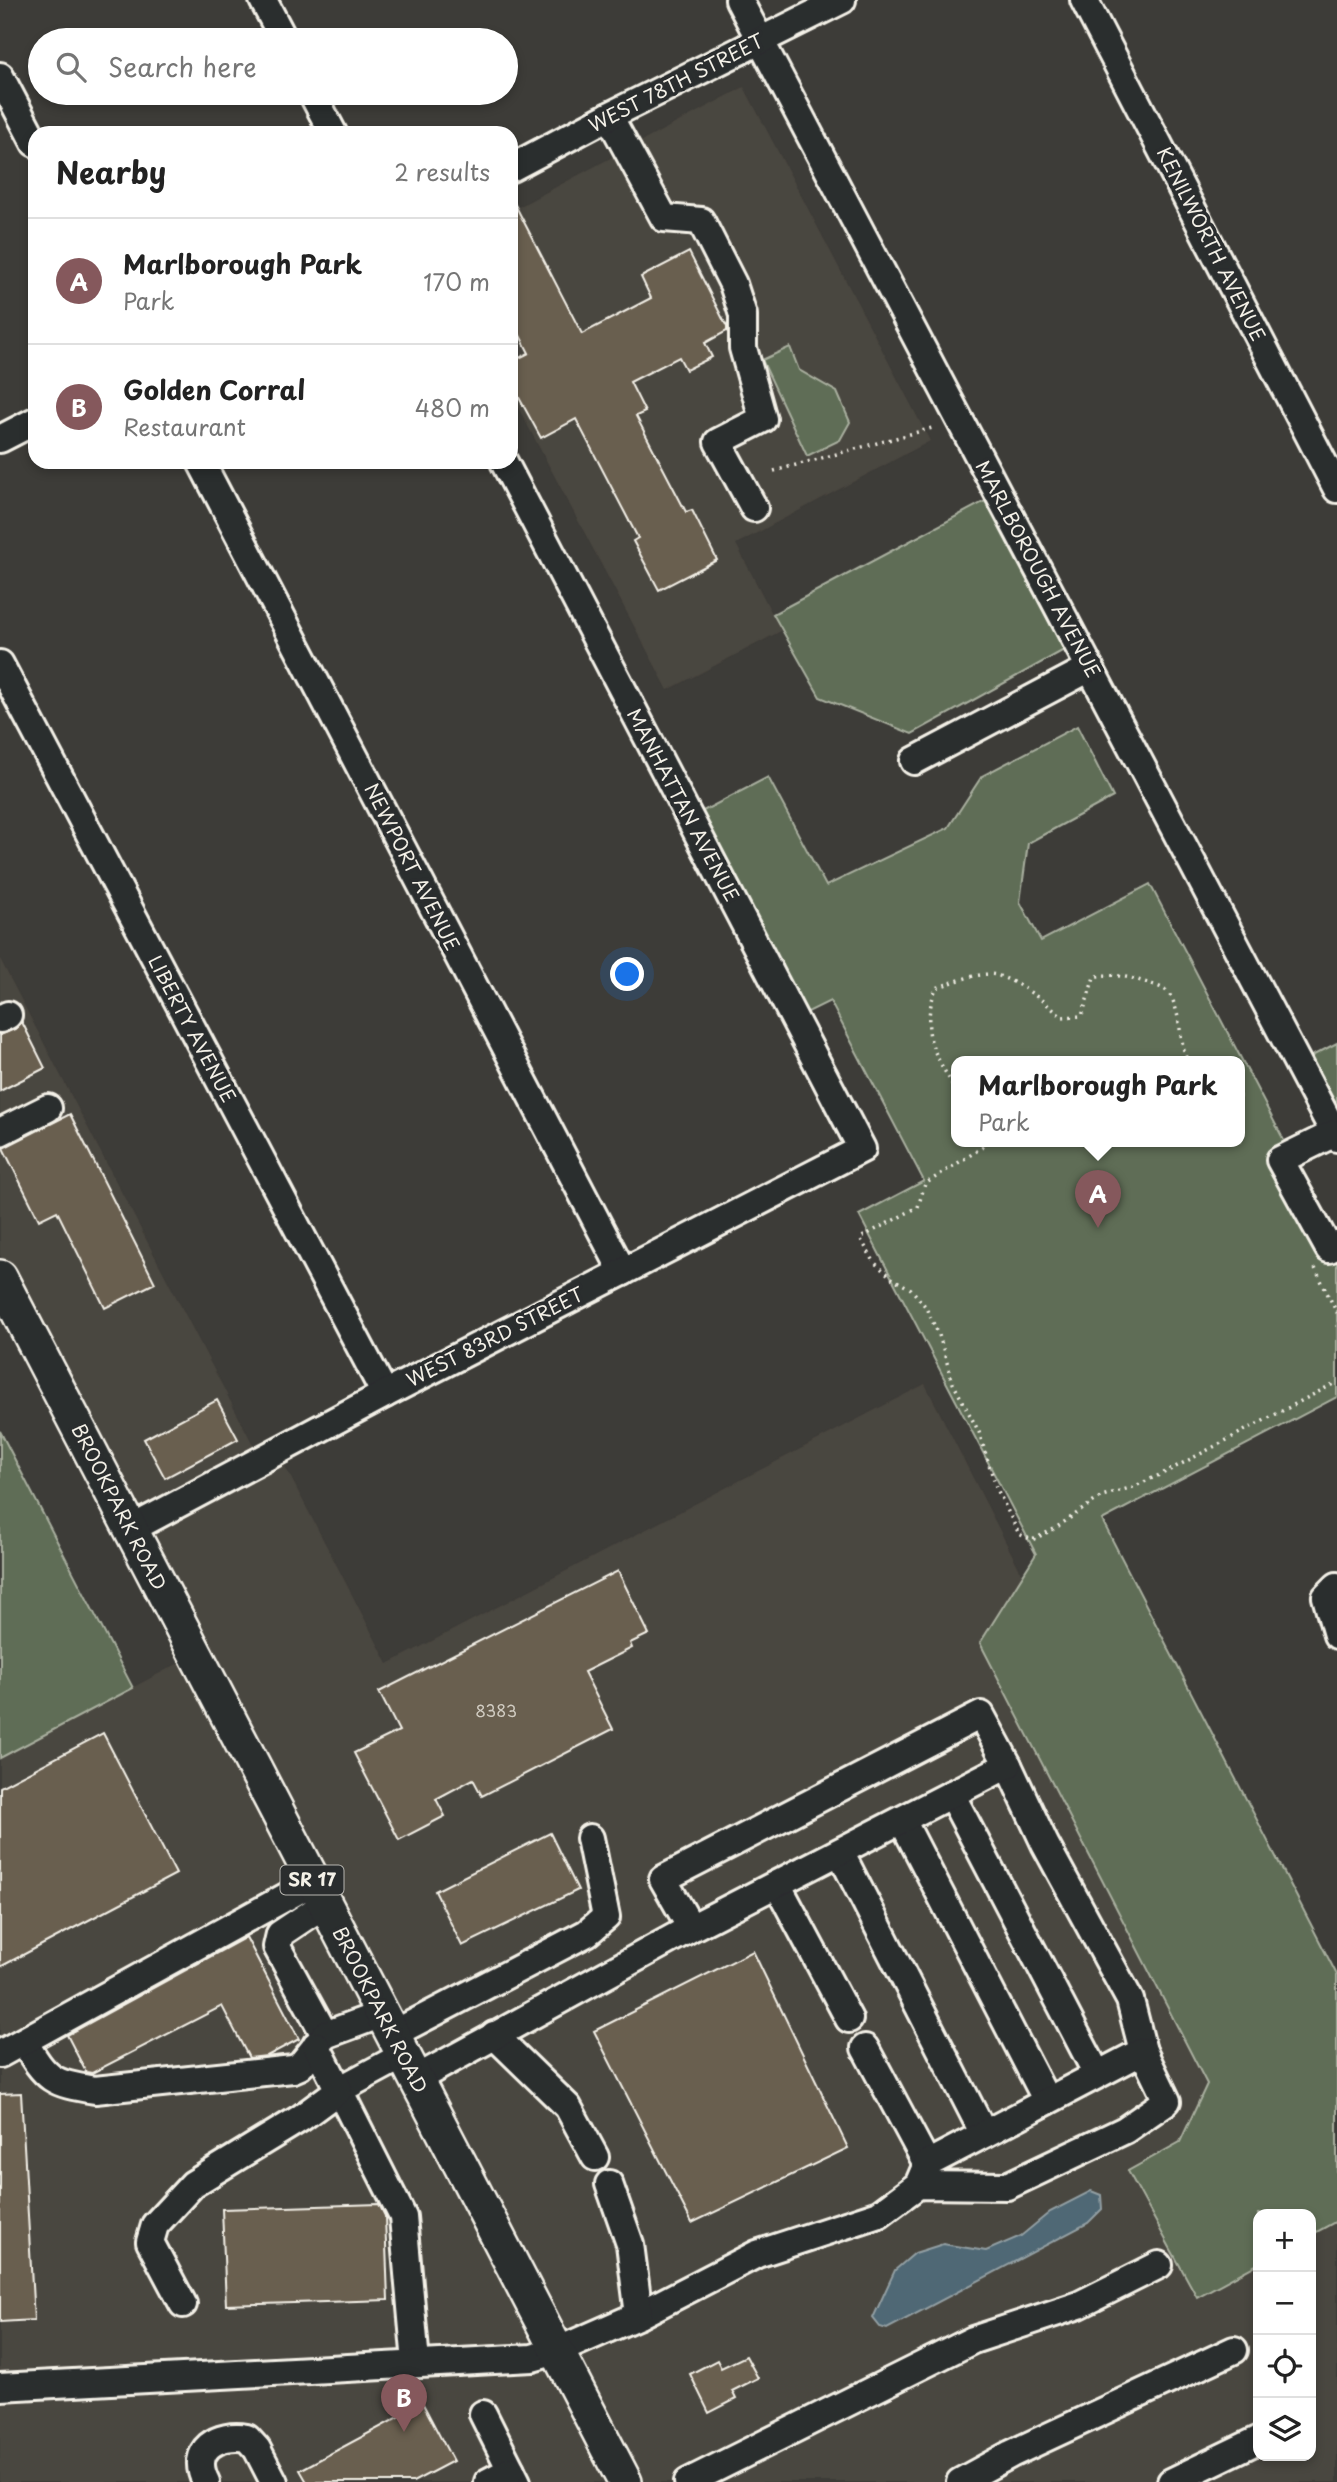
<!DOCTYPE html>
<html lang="en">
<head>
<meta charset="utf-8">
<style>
	body { margin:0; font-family:"Playpen Sans",sans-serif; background:#f6f6f6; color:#222 }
	.controls { position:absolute; right:21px; bottom:21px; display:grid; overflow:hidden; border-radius:14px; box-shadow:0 4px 10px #0003 }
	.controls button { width:63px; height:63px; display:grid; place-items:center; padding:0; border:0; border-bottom:2px solid #e0e0e0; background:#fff; color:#222; font:35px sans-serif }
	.you { position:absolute; left:628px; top:975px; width:24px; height:24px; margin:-18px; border:5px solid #fff; border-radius:50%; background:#1a73e8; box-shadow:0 0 0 10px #1a73e833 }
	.badge { display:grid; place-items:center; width:46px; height:46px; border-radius:50%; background:#85585c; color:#fff; font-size:23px; font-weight:700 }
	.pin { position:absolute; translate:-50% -58px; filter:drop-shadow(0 2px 4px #0008) }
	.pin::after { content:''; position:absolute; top:37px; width:24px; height:21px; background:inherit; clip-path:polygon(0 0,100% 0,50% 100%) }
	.popup { position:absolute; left:951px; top:1056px; width:294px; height:91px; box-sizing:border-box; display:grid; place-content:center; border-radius:14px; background:#fff; filter:drop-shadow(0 2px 5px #0005); font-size:23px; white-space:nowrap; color:#767676 }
	.popup b { font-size:26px; color:#222 }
	.popup::after { content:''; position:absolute; left:50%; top:100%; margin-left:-14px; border:14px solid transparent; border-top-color:#fff }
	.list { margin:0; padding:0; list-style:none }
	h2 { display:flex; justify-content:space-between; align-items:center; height:91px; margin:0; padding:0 28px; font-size:30px }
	h2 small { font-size:23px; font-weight:400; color:#767676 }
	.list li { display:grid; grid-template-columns:46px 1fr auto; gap:21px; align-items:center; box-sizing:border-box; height:126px; padding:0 28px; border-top:2px solid #e0e0e0 }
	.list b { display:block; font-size:26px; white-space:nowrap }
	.list p { margin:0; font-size:23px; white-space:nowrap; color:#767676 }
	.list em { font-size:23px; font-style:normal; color:#767676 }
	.icon { flex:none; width:38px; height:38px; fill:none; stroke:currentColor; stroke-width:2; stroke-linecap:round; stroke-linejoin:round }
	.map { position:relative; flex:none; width:1337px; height:2482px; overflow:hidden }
	.search { position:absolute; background:#fff; box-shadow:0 4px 10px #0003; left:28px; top:28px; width:490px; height:77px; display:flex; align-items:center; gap:18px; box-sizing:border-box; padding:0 24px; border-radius:38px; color:#767676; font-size:26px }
	.panel { position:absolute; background:#fff; box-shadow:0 4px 10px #0003; left:28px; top:126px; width:490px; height:343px; border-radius:21px }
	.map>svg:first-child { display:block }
	.built { fill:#4a463f }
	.green { fill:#5e6d56; stroke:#a9af9f; stroke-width:2; fill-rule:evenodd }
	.water { fill:#506875; stroke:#929fa3; stroke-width:2 }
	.building { fill:#695e50; stroke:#f4f1e8; stroke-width:2 }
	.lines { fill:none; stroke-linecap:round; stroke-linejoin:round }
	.minor-casing { stroke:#f4f1e8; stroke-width:32 }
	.major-casing { stroke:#f4f1e8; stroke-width:38 }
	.path { stroke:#f4f1e8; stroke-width:3.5; stroke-dasharray:2 5; stroke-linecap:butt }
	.minor { stroke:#2a2d2e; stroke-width:26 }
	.major { stroke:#2a2d2e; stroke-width:33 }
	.labels { text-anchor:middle; stroke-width:7; stroke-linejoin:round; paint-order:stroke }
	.number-label { font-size:16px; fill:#d1ccc2 }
	.shield { fill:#2a2d2e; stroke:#b7b6b0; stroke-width:2 }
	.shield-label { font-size:18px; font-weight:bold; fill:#f4f1e8 }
	.street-label { font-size:19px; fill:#f4f1e8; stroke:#2a2d2e }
</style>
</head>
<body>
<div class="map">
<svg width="1337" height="2482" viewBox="0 0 1337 2482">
	<rect width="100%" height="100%" fill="#3d3c38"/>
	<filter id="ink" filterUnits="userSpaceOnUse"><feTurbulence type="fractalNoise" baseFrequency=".0143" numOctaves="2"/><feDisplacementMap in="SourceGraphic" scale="14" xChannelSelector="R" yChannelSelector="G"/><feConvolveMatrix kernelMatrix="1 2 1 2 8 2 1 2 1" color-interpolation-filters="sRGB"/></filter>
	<g filter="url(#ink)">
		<g class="built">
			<polygon points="744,87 930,441 736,544 781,631 668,690 511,394 511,211"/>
			<polygon points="0,959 261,1460 277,1451 388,1664 925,1384 1023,1576 980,1643 1207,2084 1180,2142 1128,2171 1197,2297 1258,2264 1258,2456 1311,2456 1311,2235 1337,2221 1337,2482 638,2482 0,1255"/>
			<polygon points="179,1663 609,2482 0,2482 0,1758"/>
		</g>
		<g class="green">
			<polygon points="790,347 799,370 837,392 850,422 840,440 807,456 762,360"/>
			<polygon points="985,501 1064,650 912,734 820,697 773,614"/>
			<path d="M1077 726 1113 797 1028 843 1020 902 1041 941 1150 884 1337 1242V1397L1102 1520 1337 1975V2221L1311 2235V2214H1258V2264L1197 2297 1128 2171 1180 2142 1207 2084 980 1643 1036 1554 859 1215 924 1181 830 1001 806 1013 701 812 768 777 826 886 948 828 982 776ZM956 1062H1240V1142H956Z"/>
			<polygon points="1337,1043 1337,1119 1306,1059"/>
			<polygon points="0,1431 133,1688 0,1758"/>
		</g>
		<polygon class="water" points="1091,2191 1101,2195 1102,2209 1088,2223 887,2329 880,2327 873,2318 895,2270 915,2253 943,2244 986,2251 1021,2236 1050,2212"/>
		<g class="building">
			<polygon points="511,197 582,334 651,298 641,277 689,252 727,327 727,331 705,343 712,357 686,370 679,357 630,382 645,412 636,416 686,512 692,510 717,560 659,590 633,541 638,538 576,419 541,438 511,383 511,362 529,353 511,318"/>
			<polygon points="22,1022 45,1068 0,1091 0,1035 15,1029"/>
			<polygon points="70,1114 155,1283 105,1308 57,1211 39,1220 3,1148"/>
			<polygon points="217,1400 238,1439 165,1478 144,1439"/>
			<polygon points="618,1571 649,1634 630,1643 632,1648 584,1672 613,1729 482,1796 473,1779 436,1799 445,1816 399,1840 354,1753 399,1731 379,1692"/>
			<polygon points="103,1733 176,1874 0,1967 0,1787"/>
			<polygon points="550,1833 578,1890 462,1946 435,1891"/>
			<polygon points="246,1937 299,2039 267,2056 249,2058 222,2006 92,2073 86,2072 67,2035"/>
			<polygon points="753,1951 848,2148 692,2223 594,2031"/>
			<polygon points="21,2093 34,2320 0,2322 0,2094"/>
			<polygon points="379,2204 385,2216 388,2300 226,2305 222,2209"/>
			<polygon points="746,2356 758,2378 732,2391 736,2399 709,2413 690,2374 717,2360 721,2368"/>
			<polygon points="423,2404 453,2461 413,2482 307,2482 300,2470"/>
		</g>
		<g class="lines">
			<defs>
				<g id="minor">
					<polyline points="263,0 284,40"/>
					<polyline points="739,0 1337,1138"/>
					<polyline points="1084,0 1337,489"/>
					<polyline points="0,76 35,143"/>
					<polyline points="312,93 333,133"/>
					<polyline points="609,116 664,218 701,221 733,284 743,315 743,348 763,419 718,442 754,508"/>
					<polyline points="511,168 609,116 842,0"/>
					<polyline points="0,439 35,421"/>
					<polyline points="201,462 623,1272"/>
					<polyline points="0,664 385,1394"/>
					<polyline points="914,761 1090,668"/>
					<polyline points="0,1019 8,1015"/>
					<polyline points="0,1132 48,1108"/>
					<polyline points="1335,1133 1280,1160 1329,1249 1337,1245"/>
					<polyline points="131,1529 385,1394 862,1149 504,462"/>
					<polyline points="1337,1586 1326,1597 1337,1635"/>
					<polyline points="1008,1765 1045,1844 1130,2000 1143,2051"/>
					<polyline points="951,1794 1097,2074"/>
					<polyline points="902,1820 1047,2101"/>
					<polyline points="840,1852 984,2134"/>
					<polyline points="777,1884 849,2019"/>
					<polyline points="393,2034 587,1933 606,1917 590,1838"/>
					<polyline points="325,2035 277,1947 280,1934 325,1904"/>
					<polyline points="494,2035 568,2107 595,2157"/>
					<path d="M24 2042C47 2080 51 2083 95 2090L293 2069 300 2066 325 2035 382 2014"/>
					<polyline points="865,2048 927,2164"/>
					<polyline points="0,2054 313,1882"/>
					<polyline points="404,2055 339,2090 403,2217 416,2363"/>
					<polyline points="416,2079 691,1928 1008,1765 981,1715 663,1879 691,1928"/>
					<polyline points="183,2304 150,2242 155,2225 193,2184 301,2118 339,2090 316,2045"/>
					<polyline points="639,2315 757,2254 879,2214 918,2185 1007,2186 1125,2130 1167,2101 1143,2051 927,2164 918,2185"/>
					<polyline points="0,2387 532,2358 557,2351 639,2315 630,2244 609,2184"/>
					<polyline points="483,2414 517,2482"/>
					<path d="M206 2482C189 2449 218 2433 247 2438L257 2449 274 2482"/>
					<polyline points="488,2482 511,2470"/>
					<polyline points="688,2482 973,2340 1079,2305 1159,2265"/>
					<polyline points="960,2482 1011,2454 1234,2350"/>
					<polyline points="1171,2482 1258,2440"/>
				</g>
				<polyline id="major" points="0,1277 625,2482"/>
			</defs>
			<use href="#minor" class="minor-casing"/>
			<use href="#major" class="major-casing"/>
			<g class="path">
				<polyline points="774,471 936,427"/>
				<path d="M956 1091C934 1051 919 1035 936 988 951 983 980 971 996 975 1019 982 1044 1001 1062 1017L1082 1016 1094 977C1108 973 1124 976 1138 980 1146 983 1157 985 1164 989 1182 1002 1178 1042 1188 1062"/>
				<polyline points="984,1142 986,1145 925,1184 918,1207 860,1238 875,1263 893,1279 911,1289 925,1306 939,1335 953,1383 979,1432 996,1487 1019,1534 1032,1540 1054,1529 1102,1496 1133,1487 1166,1472 1337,1382"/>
				<polyline points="1315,1268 1337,1313"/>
			</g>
			<use href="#minor" class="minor"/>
			<use href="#major" class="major"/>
		</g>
	</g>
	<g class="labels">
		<g class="number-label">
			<text x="496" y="1717">8383</text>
		</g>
		<rect class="shield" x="280.5" y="1865.5" width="63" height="29" rx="5"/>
		<g class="shield-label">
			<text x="312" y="1886">SR 17</text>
		</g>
		<g class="street-label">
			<text transform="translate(676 83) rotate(-27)" y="7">WEST 78TH STREET</text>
			<text transform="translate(1211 244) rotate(63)" y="7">KENILWORTH AVENUE</text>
			<text transform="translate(1038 569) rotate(62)" y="7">MARLBOROUGH AVENUE</text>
			<text transform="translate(683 805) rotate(62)" y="7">MANHATTAN AVENUE</text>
			<text transform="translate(412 867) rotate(63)" y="7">NEWPORT AVENUE</text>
			<text transform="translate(192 1029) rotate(62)" y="7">LIBERTY AVENUE</text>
			<text transform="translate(495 1337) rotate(-27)" y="7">WEST 83RD STREET</text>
			<text transform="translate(119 1507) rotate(63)" y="7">BROOKPARK ROAD</text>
			<text transform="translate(380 2010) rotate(63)" y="7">BROOKPARK ROAD</text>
		</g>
	</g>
</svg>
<div class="controls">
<button>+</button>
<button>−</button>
<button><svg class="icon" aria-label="locate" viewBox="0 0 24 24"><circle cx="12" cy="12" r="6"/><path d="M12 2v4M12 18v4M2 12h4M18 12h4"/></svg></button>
<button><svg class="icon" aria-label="layers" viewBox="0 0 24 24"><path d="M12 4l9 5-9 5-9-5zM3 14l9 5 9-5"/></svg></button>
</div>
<div class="you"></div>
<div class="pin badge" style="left:1098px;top:1228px">A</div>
<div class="popup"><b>Marlborough Park</b>Park</div>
<div class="pin badge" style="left:404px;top:2432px">B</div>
<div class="search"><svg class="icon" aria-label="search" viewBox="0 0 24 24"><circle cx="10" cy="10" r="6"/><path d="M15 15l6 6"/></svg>Search here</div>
<section class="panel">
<h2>Nearby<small>2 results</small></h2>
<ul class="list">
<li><span class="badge">A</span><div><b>Marlborough Park</b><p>Park</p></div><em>170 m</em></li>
<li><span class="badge">B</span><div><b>Golden Corral</b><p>Restaurant</p></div><em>480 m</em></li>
</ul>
</section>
</div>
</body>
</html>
